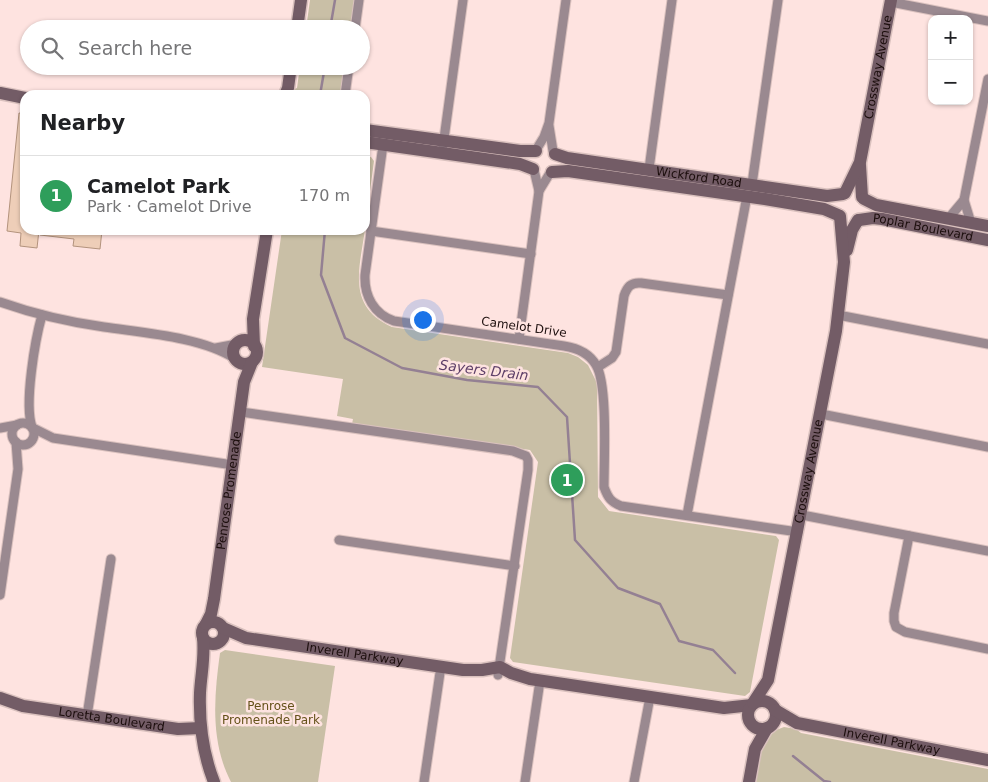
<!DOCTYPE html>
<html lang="en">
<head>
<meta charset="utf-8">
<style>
	body { margin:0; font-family:"DejaVu Sans",sans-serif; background:#f6f6f6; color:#202124 }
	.controls { position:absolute; right:15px; top:15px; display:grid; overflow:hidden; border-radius:10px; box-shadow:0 1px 4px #0004 }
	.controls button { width:45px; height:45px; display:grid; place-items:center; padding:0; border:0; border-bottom:1px solid #e0e0e0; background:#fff; color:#202124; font:25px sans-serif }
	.you { position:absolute; left:422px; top:319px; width:18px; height:18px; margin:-12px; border:4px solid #fff; border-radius:50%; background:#1a73e8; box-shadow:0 0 0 8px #1a73e833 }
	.badge { display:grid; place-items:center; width:32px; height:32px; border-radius:50%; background:#1a73e8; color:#fff; font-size:16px; font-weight:700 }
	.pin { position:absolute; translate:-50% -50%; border:2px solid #fff; box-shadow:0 1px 5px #0006 }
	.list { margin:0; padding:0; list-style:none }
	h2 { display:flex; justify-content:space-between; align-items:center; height:65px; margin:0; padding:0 20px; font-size:21px }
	h2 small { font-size:16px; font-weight:400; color:#757577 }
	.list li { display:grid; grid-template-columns:32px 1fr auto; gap:15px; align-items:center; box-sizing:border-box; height:80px; padding:0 20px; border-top:1px solid #e0e0e0 }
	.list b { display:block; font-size:19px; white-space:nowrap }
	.list p { margin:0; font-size:16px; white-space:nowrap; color:#757577 }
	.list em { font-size:16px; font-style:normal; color:#757577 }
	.icon { flex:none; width:28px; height:28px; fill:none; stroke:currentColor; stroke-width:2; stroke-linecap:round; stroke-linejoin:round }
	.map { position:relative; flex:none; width:988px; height:782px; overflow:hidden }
	.search { position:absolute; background:#fff; box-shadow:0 1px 4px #0004; left:20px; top:20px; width:350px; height:55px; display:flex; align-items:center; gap:12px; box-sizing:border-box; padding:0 18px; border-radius:28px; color:#757577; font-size:19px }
	.panel { position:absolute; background:#fff; box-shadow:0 1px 4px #0004; left:20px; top:90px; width:350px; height:145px; border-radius:15px }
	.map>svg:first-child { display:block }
	.green { fill:#c9bfa6 }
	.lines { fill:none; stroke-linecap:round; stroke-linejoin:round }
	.stream { stroke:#948093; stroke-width:2.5 }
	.building { fill:#eeceb8; stroke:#b3937d }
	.street-casing { stroke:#dac1be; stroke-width:11 }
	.secondary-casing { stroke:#dac1be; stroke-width:15 }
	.street { stroke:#9a8990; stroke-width:9 }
	.secondary { stroke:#735c66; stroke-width:12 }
	.labels { text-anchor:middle; stroke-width:5; stroke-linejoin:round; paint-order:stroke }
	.street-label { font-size:12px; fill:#1c0e0d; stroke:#fee3e0 }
	.park-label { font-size:12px; fill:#65521a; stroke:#fee3e0 }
	.water-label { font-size:14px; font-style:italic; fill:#5e3f68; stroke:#fee3e0 }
</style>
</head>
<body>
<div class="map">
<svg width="988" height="782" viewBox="0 0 988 782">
	<rect width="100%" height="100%" fill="#fee3e0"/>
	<g class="green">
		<polygon points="310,0 355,0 351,29 306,29"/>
		<polygon points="300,66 346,66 342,95 293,95 294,89 297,88"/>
		<polygon points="365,156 371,157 374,161 365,228"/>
		<path d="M282 230H365C359 270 347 307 392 327L568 353 578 357 588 365 597 383 598 497 609 511 776 536 779 540 750 692 745 696 513 662 510 658 538 462 530 450 352 424 353 419 337 416 343 379 262 367Z"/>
		<path d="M225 650 335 666 318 782H231C210 742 214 696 220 653Z"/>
		<polygon points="784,727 796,729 801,733 988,769 988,782 755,782 762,748 771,732"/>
	</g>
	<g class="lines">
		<g class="stream">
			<polyline points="330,29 335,0"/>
			<polyline points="320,95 325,66"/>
			<polyline points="325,230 321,275 345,338 402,368 467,380 538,387 567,417 575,540 618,588 660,604 679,641 713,650 735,673"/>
			<polyline points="793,756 824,781 830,782"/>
		</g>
	</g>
	<g class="building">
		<polygon points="19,113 25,114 25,230 39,230 37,248 20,246 21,233 7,231"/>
		<polygon points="40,230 102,230 100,249 73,246 74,239 40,235"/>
	</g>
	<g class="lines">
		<defs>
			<g id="street">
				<polyline points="891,2 988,21"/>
				<polyline points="355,29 359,0"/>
				<polyline points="345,95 349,66"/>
				<polyline points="549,126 553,151"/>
				<path d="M383 145 365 275C364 296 374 314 394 321L564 346C577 348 589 353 596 365 608 384 604 461 604 487 608 498 611 502 621 506L798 532"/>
				<polyline points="443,146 463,0"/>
				<polyline points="536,150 544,137 549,123 566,0"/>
				<polyline points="649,169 672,0"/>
				<polyline points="534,170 539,191"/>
				<polyline points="752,184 778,0"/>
				<polyline points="948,219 964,200"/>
				<polyline points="971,223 964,200 988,79"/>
				<polyline points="371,231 531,254"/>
				<path d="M0 302C34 314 68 322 104 327 144 333 201 337 234 358"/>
				<polyline points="838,315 988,344"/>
				<polyline points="519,339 539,191 550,173"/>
				<polyline points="216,348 237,344"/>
				<path d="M598 367 612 358 616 352 624 296C627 287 631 282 641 283L728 295"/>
				<polyline points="241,412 513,451 526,456 528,460 528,470 498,675"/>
				<polyline points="821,414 988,447"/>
				<circle cx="23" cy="434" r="11"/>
				<path d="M32 427C24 404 35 340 42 315"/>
				<polyline points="0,428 17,425"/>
				<polyline points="33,428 53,438 233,465"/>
				<polyline points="687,515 747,196"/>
				<polyline points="802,515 988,551"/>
				<polyline points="909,536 894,613 894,621 896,627 905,632 988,649"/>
				<polyline points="339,540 515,566"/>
				<polyline points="0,595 18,469 16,442"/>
				<polyline points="87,716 111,559"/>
				<polyline points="424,782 441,666"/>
				<polyline points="525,782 540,681"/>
				<polyline points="634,782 650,697"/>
			</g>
			<g id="secondary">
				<polyline points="297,29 301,0"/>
				<polyline points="0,93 25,98"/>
				<polyline points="285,95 288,88 291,66"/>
				<polyline points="365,130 520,151 536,151"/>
				<polyline points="365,142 520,164 533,169"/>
				<path id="s1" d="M555 154 567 158 827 196 843 194"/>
				<polyline points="860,165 862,197"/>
				<polyline points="552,172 568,171 765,199 824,209 838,215"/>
				<path id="s2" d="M845 193 860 162 891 0"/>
				<polyline points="864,199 876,205 988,226"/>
				<path id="s3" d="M859 220 873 218 882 219 988 240"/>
				<polyline points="847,250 852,230 858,220"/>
				<circle cx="245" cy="352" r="12"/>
				<polyline points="254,346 253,319 267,230"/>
				<circle cx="213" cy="633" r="11"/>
				<path id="s4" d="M206 624 211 614 214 599 244 382 252 362"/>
				<path id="s5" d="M223 628 246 638 463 670H482L500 667 511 673 530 679 724 708 752 705"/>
				<path d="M203 638C205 658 201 674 200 693 199 723 203 754 214 782"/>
				<path id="s6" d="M0 698 23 706 178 729 201 728"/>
				<circle cx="762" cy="715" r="14"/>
				<path id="s7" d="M753 703 768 680 836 331 844 262 840 216"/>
				<path id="s8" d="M775 710 797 723 988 760"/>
				<polyline points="749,782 755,749 767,728"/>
			</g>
		</defs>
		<use href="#street" class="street-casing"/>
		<use href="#secondary" class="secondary-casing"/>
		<use href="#street" class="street"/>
		<use href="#secondary" class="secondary"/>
	</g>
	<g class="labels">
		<g class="street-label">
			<text dy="4" stroke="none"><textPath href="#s2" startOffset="131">Crossway Avenue</textPath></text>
			<text dy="4" stroke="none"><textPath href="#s1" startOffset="146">Wickford Road</textPath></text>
			<text dy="4" stroke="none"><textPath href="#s3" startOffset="65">Poplar Boulevard</textPath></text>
			<text transform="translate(524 327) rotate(8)" y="4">Camelot Drive</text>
			<text dy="4" stroke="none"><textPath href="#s7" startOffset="240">Crossway Avenue</textPath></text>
			<text dy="4" stroke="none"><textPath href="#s4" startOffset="136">Penrose Promenade</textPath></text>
			<text dy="4" stroke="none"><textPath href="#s5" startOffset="135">Inverell Parkway</textPath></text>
			<text dy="4" stroke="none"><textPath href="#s6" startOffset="114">Loretta Boulevard</textPath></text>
			<text dy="4" stroke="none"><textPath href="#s8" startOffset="122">Inverell Parkway</textPath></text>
		</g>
		<g class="park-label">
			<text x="271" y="710">Penrose<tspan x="271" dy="14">Promenade Park</tspan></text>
		</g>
		<g class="water-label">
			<text transform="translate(484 370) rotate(7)" y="5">Sayers Drain</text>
		</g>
	</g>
</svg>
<div class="controls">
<button>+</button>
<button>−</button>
</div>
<div class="you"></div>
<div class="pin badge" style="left:567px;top:480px;background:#2e9e5b">1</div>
<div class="search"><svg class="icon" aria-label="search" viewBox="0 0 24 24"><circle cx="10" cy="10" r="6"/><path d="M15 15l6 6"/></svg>Search here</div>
<section class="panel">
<h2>Nearby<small></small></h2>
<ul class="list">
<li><span class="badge" style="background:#2e9e5b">1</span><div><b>Camelot Park</b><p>Park · Camelot Drive</p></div><em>170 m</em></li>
</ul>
</section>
</div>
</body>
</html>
